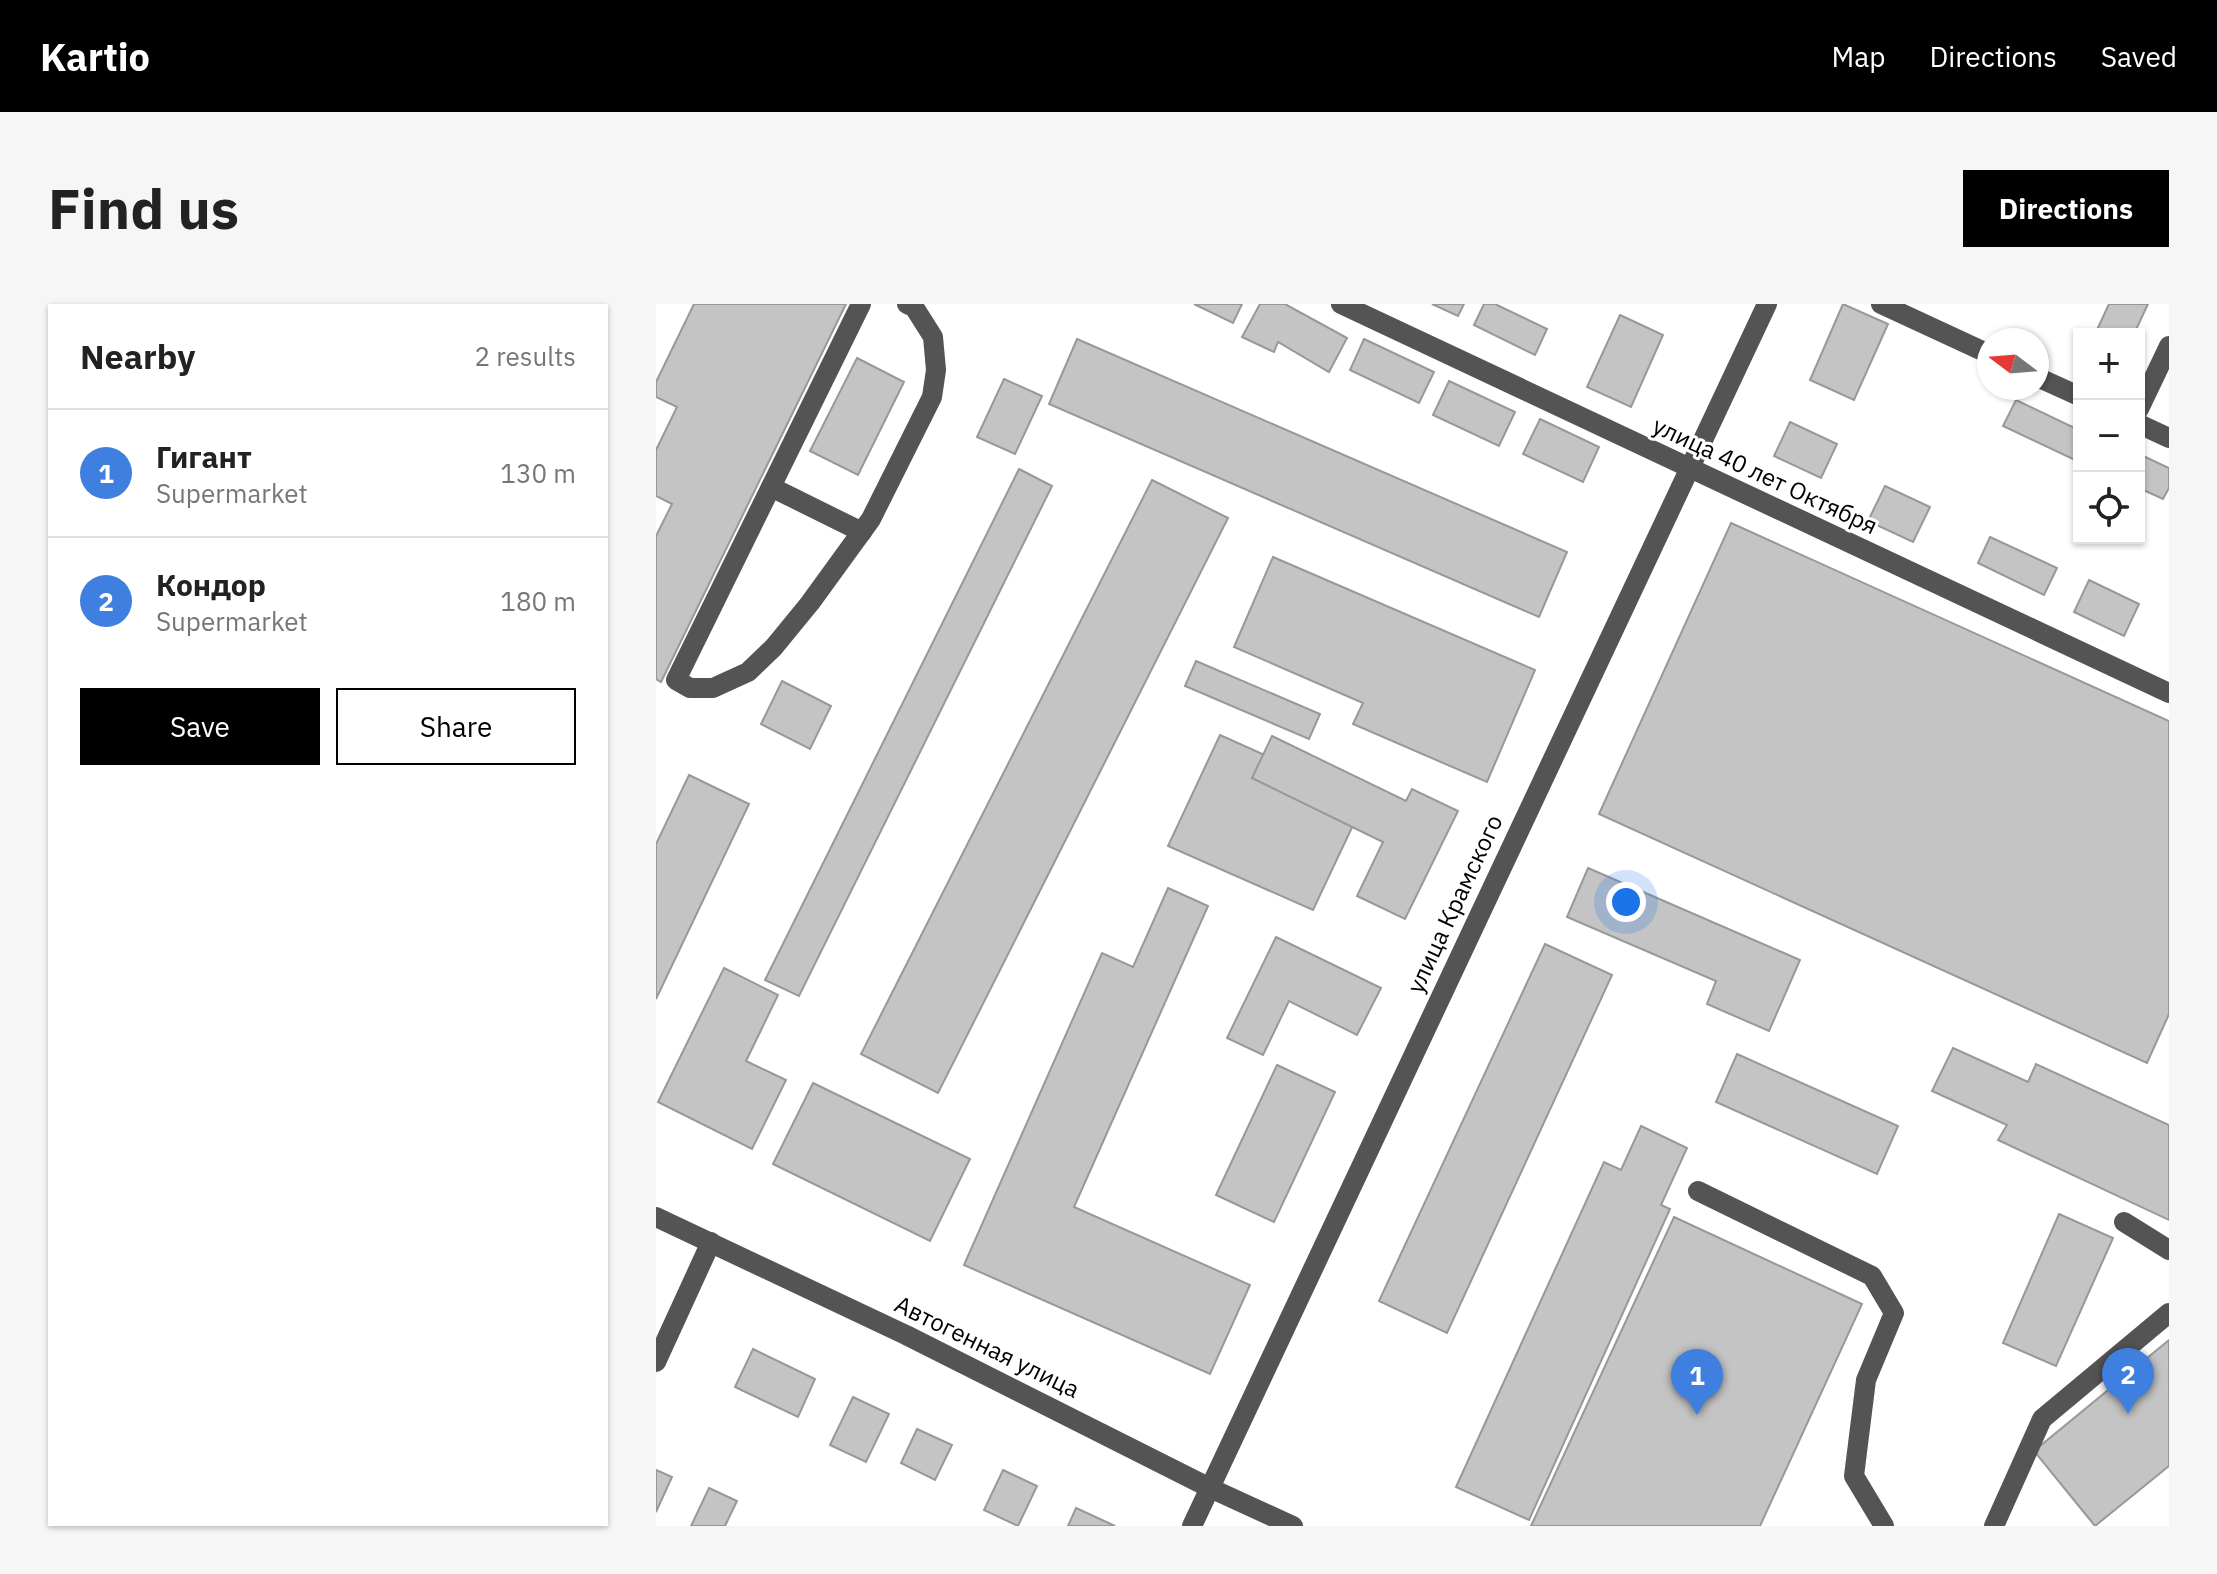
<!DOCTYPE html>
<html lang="en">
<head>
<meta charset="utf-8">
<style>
	body { margin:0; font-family:"IBM Plex Sans",sans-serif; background:#f6f6f6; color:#222 }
	.controls { position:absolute; right:24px; top:24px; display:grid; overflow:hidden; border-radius:0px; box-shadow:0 2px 6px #0004 }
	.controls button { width:72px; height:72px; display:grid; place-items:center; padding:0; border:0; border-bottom:2px solid #e0e0e0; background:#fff; color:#222; font:40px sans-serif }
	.compass { position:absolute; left:1321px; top:24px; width:72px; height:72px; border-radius:50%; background:#fff; box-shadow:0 2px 6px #0004; rotate:286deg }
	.you { position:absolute; left:970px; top:598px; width:28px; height:28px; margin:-20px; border:6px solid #fff; border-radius:50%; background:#1a73e8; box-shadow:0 0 0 12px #1a73e833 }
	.badge { display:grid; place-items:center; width:52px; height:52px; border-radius:50%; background:#000; color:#fff; font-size:26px; font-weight:700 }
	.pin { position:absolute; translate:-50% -66px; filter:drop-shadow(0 2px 4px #0008) }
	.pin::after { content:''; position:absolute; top:42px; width:28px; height:24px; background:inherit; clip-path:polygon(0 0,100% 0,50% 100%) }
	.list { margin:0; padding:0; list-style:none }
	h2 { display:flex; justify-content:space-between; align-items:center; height:104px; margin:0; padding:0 32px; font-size:34px }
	h2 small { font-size:26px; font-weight:400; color:#767676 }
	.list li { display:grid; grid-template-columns:52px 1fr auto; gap:24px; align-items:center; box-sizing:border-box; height:128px; padding:0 32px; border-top:2px solid #e0e0e0 }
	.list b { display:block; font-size:30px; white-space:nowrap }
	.list p { margin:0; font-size:26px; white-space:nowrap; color:#767676 }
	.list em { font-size:26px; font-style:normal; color:#767676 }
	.actions { display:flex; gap:16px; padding:24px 32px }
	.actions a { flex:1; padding:18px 0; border:2px solid #000; border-radius:0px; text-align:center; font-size:28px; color:#000 }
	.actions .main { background:#000; color:#fff }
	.icon { flex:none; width:44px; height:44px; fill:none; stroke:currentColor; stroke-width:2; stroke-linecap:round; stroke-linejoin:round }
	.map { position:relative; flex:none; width:1513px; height:1222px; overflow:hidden; border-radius:0px }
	header { display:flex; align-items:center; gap:48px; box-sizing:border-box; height:112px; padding:0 40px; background:#000; color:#fff }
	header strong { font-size:38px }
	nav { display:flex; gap:44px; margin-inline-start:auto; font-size:28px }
	.intro { display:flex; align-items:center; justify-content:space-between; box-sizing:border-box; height:192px; padding:0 48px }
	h1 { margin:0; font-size:56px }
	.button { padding:20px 36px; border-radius:0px; background:#000; color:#fff; font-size:28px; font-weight:700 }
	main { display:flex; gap:48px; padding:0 48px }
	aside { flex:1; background:#fff; border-radius:0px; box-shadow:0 2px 6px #0004 }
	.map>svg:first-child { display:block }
	.building { fill:#c4c4c4; stroke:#989898; stroke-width:2 }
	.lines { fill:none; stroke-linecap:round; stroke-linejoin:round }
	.minor { stroke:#545454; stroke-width:20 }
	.labels { text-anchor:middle; stroke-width:6; stroke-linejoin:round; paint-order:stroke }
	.street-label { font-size:24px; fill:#000; stroke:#fff }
</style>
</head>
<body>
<header>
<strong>Kartio</strong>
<nav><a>Map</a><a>Directions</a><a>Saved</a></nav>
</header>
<div class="intro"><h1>Find us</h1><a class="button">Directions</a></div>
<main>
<aside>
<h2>Nearby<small>2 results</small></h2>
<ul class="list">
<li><span class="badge" style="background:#3f7fe0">1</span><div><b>Гигант</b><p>Supermarket</p></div><em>130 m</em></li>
<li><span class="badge" style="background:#3f7fe0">2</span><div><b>Кондор</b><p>Supermarket</p></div><em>180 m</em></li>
</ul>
<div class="actions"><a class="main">Save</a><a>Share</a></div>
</aside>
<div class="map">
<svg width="1513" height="1222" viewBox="0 0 1513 1222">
	<rect width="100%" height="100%" fill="#fff"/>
	<g class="building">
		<polygon points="38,0 190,0 5,378 0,375 0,232 16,200 0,192 0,146 21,103 0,93 0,78"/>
		<polygon points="538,0 586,0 577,19"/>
		<polygon points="604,0 629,0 691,34 673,68 622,38 618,48 586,33"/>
		<polygon points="776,0 808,0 802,12"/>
		<polygon points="828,0 839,0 891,25 879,51 818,21"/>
		<polygon points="1187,0 1232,20 1198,96 1154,76"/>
		<polygon points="1453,0 1492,0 1478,30 1439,30"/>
		<polygon points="964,11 1007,31 975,103 931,83"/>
		<polygon points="421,35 911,248 883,313 393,100"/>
		<polygon points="708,35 778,68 763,99 694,66"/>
		<polygon points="201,54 248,78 202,171 154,147"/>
		<polygon points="348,75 386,92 359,150 321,133"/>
		<polygon points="793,77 859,108 843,142 777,111"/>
		<polygon points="1360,96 1423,126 1421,157 1347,122"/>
		<polygon points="884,115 943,143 927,178 867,150"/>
		<polygon points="1134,118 1181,140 1165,174 1118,152"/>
		<polygon points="1483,150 1513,164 1513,184 1507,195 1483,184"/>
		<polygon points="363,165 396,182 143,692 109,676"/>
		<polygon points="496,176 572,214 282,789 205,750"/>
		<polygon points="1229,182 1274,203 1257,238 1212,217"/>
		<polygon points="1075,219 1513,417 1513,710 1491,759 943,510"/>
		<polygon points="1334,233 1401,264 1388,291 1322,259"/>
		<polygon points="617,253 879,366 831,478 697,420 707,399 578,343"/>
		<polygon points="1433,276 1483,300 1468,332 1418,308"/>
		<polygon points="540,357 664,410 653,435 529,382"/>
		<polygon points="126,377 175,402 154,445 105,420"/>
		<polygon points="564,431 709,496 657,606 512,542"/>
		<polygon points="616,432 750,497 756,485 802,507 749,615 701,592 727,538 596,474"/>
		<polygon points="33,471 93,500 0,695 0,540"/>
		<polygon points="932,564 1144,656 1113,727 1051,700 1060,677 911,613"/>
		<polygon points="512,584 552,602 418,903 594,981 554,1070 308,961 446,649 477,663"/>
		<polygon points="620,633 725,684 701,731 633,697 607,751 571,734"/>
		<polygon points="889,640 956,671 791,1029 723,997"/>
		<polygon points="68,664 122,691 90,757 130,776 96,845 2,798"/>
		<polygon points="1297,744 1372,778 1380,760 1513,821 1513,916 1342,836 1351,821 1276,787"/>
		<polygon points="1081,750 1242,822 1221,870 1060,798"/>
		<polygon points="621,761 679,788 618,918 560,891"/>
		<polygon points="157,779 314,855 274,937 117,860"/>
		<polygon points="985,822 1031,844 1005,901 1014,905 873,1216 800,1183 948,858 965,866"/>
		<polygon points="1403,910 1457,934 1400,1062 1347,1039"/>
		<polygon points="1018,913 1206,1000 1104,1222 875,1222"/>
		<polygon points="1513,1036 1513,1162 1439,1222 1378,1147"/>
		<polygon points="97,1045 159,1075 142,1113 79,1083"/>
		<polygon points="197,1093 233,1110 210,1158 174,1141"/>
		<polygon points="261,1125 296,1141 279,1176 245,1159"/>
		<polygon points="0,1166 16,1173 0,1208"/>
		<polygon points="347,1166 381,1182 362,1222 328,1206"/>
		<polygon points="53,1184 81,1197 69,1222 35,1222"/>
		<polygon points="420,1204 459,1222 412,1222"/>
	</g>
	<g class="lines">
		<g class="minor">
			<polyline points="205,0 20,376 34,384 57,384 92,368 118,343 154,299 215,215 276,93 280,66 277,33 258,3 251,0"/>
			<polyline points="685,0 1513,389"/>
			<polyline points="1225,0 1333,50"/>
			<polyline points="1381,73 1423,92"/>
			<polyline points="1483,105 1513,42"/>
			<polyline points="1483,120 1513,134"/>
			<polyline points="115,183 206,228"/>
			<polyline points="1042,887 1216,972 1238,1009 1210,1076 1198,1172 1228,1222"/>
			<polyline points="0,913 250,1031 554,1184 637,1222"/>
			<polyline points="1468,918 1513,946"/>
			<polyline points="0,1058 55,938"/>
			<polyline points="536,1222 1111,0"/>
			<polyline points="1338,1222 1386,1115 1513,1009"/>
		</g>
	</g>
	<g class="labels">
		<g class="street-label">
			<text transform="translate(1109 172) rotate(25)" y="8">улица 40 лет Октября</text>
			<text transform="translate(799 600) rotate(-65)" y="8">улица Крамского</text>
			<text transform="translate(331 1043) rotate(26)" y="8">Автогенная улица</text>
		</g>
	</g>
</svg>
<div class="controls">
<button>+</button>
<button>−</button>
<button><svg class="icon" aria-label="locate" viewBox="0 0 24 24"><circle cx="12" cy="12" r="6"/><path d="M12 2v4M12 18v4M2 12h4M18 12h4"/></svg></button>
</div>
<svg class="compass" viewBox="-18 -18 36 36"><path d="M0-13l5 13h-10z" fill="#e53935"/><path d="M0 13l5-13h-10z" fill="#767676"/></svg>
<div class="you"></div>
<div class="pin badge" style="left:1041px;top:1111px;background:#3f7fe0">1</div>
<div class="pin badge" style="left:1472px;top:1110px;background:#3f7fe0">2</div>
</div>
</main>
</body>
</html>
